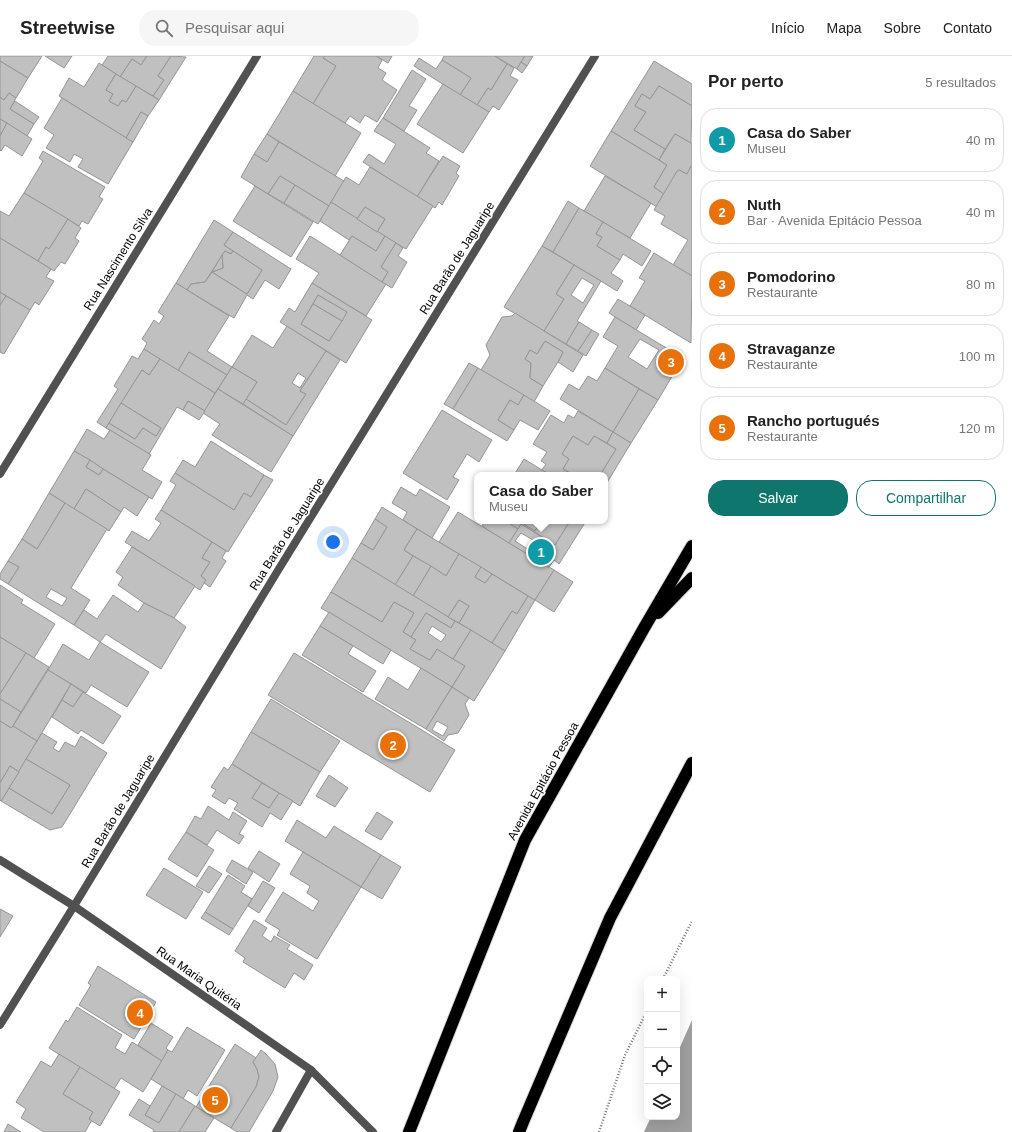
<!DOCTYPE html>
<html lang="pt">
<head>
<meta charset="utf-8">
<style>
	body { margin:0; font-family:Arial,sans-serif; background:#f6f6f6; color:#222 }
	.controls { position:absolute; right:12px; bottom:12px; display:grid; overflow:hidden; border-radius:8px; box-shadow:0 4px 16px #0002 }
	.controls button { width:36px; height:36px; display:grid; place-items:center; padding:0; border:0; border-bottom:1px solid #e0e0e0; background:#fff; color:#222; font:20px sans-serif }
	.you { position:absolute; left:333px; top:486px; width:14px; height:14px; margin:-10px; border:3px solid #fff; border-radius:50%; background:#1a73e8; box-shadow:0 0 0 6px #1a73e833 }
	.badge { display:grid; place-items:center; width:26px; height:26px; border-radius:50%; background:#0f766e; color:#fff; font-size:13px; font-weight:700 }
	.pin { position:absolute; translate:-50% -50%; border:2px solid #fff; box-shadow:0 1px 4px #0006 }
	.popup { position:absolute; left:474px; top:416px; width:134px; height:52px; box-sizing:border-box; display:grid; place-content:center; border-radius:8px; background:#fff; filter:drop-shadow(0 1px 3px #0005); font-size:13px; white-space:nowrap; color:#767676 }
	.popup b { font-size:15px; color:#222 }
	.popup::after { content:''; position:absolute; left:50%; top:100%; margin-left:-8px; border:8px solid transparent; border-top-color:#fff }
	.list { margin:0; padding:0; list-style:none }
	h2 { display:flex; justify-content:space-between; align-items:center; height:52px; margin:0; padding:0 16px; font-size:17px }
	h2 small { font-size:13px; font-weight:400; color:#767676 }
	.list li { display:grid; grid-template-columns:26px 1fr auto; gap:12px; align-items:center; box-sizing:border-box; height:64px; margin:0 8px 8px; padding:0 8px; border:1px solid #e0e0e0; border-radius:16px }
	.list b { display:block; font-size:15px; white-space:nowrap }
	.list p { margin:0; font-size:13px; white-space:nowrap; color:#767676 }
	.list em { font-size:13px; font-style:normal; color:#767676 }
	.actions { display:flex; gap:8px; padding:12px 16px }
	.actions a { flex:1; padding:9px 0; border:1px solid #0f766e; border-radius:16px; text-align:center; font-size:14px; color:#0f766e }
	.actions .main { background:#0f766e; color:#fff }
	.icon { flex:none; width:22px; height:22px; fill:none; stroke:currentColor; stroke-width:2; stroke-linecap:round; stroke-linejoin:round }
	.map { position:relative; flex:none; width:692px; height:1076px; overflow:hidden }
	header { display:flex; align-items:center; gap:24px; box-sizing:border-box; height:56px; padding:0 20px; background:#fff; border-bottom:1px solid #e0e0e0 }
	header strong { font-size:19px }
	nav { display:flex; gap:22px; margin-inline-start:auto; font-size:14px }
	.search { width:280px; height:36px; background:#f6f6f6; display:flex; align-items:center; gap:10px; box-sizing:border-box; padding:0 14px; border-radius:16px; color:#767676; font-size:15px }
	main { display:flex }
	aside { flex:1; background:#fff }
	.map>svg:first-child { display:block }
	.water { fill:#9f9f9f }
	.building { fill:#c0c0c0; stroke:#959595; fill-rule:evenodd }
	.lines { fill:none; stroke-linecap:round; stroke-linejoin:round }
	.highway-casing { stroke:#dbdbdb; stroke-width:14 }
	.path { stroke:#737373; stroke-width:2.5; stroke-dasharray:1 2; stroke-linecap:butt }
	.street { stroke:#515151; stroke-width:8 }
	.highway { stroke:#000; stroke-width:12 }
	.labels { text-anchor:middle; stroke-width:3.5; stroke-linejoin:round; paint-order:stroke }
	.street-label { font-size:12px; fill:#000; stroke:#fff }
</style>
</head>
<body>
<header>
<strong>Streetwise</strong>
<div class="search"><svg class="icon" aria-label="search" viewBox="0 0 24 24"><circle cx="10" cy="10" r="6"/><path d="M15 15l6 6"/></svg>Pesquisar aqui</div>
<nav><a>Início</a><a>Mapa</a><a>Sobre</a><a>Contato</a></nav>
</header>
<main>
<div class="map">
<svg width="692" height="1076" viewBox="0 0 692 1076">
	<rect width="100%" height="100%" fill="#fff"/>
	<polygon class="water" points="692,964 692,1076 644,1076 651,1061 677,1061 677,998"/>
	<g class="building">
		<polygon points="0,0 42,0 28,22 0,5"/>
		<polygon points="45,0 72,0 64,12"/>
		<polygon points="108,0 147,0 141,9 132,3 120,21 102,9"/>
		<polygon points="147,0 171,0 158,20 164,24 153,40 120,21 132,3 141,9"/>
		<polygon points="171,0 186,1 159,44 153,40 164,24 158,20"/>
		<polygon points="314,0 325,0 323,2 336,10 313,48 293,35"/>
		<polygon points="325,0 376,0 382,4 378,12 386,17 382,24 397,34 377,66 365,59 360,67 350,60 345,67 313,48 336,10 323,2"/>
		<polygon points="376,0 392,0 388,7"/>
		<polygon points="444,0 495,0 507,8 491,34 488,32 477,49 460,39 471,22 442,4"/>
		<polygon points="495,0 525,0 517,13"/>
		<polygon points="525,0 533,0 527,10 521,6"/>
		<polygon points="419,2 436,13 442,4 471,22 460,39 414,10"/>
		<polygon points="0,5 28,22 16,42 9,37 4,44 0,41"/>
		<polygon points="654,5 692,28 692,50 659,30 650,43 642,38 635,50 646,56 634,74 665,93 659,104 611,75"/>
		<polygon points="521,6 527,10 522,17 517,13"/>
		<polygon points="99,7 116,18 106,34 113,38 109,45 118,50 122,44 126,46 136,30 159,44 148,60 141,56 126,82 59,40 69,22 84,31"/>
		<polygon points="507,8 514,12 510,20 518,24 499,54 493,50 489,56 477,49 488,32 491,34"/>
		<polygon points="412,14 426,23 409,50 417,54 404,75 383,62"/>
		<polygon points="116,18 136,30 126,46 122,44 118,50 109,45 113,38 106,34"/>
		<polygon points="443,28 489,56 463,97 417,68"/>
		<polygon points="659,30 692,50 691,87 675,78 665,93 634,74 646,56 635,50 642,38 650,43"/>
		<polygon points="293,35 361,77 335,120 267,78"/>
		<polygon points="9,37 16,42 10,53 34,68 27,80 0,63 0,41 4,44"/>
		<polygon points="62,42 133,86 108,128 78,111 83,103 74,98 70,106 46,92 54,79 44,72"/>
		<polygon points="15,45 39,61 34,68 10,53"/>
		<polygon points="141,56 148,60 133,86 126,82"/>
		<polygon points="383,62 430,92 426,97 439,105 417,141 363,106 369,98 384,108 396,88 374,75"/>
		<polygon points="0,63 7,67 0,80"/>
		<polygon points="7,67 32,83 22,100 5,89 1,95 0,94 0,80"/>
		<polygon points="611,75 667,109 654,131 664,138 657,151 590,110"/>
		<polygon points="267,78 279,86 267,106 254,98"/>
		<polygon points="675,78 691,87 692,87 692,110 687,118 679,114 664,138 654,131 667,109 659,104"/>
		<polygon points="279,86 344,125 329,150 280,120 268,138 241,121 254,98 267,106"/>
		<polygon points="43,95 105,131 99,141 103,143 88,168 82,165 79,170 24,137 43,105 39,102"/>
		<polygon points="443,100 460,110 456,117 459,120 442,149 439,146 435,152 417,141"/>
		<polygon points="691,110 692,110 692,220 673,209 688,184 661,168 665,160 654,154 677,115 679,114 687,118"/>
		<polygon points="370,111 433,150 406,193 377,176 385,163 365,151 357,163 331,146 346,121 359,129"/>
		<polygon points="280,120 295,129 284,147 268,138"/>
		<polygon points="605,120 651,147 630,182 584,155"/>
		<polygon points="295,129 329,150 318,168 284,147"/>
		<polygon points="255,130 313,166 291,201 233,165"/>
		<polygon points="24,137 68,163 49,193 46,191 38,205 0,182 0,155 9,160"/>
		<polygon points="568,145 579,152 553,196 542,190"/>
		<polygon points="331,146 385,180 376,195 352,180 349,184 320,165"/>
		<polygon points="365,151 385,163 377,176 357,163"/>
		<polygon points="579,152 603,166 596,178 602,181 597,190 620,204 611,217 623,225 617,235 553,196"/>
		<polygon points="68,163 81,172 75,182 79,185 65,208 61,206 54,215 38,205 46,191 49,193"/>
		<polygon points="214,164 233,176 224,189 233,195 231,198 225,195 205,226 191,228 187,234 176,227"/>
		<polygon points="603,166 651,195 642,210 623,198 620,204 597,190 602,181 596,178"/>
		<polygon points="233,176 291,213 279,233 265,224 253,243 247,239 234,262 187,234 191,228 205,226 212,216 247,238 262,214 224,189"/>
		<polygon points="310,180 386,228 366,260 312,227 319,217 296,203"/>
		<polygon points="352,180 376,195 385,180 396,187 381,211 388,216 382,226 340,199"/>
		<polygon points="0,182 51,213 46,221 54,225 39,249 35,246 30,254 0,236"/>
		<polygon points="396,187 403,192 398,200 407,206 392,232 382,226 388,216 381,211"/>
		<polygon points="542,190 574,209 556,238 564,243 544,275 504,251"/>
		<polygon points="225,195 231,198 233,195 262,214 247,238 212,216 223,212 222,199"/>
		<polygon points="654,197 692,220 691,287 630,250 645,225 639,222"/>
		<polygon points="222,199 223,212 212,216"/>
		<path d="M574 209 601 225 577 265 579 266 566 288 544 275 564 243 556 238ZM582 222 594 229 583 247 571 239Z"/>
		<polygon points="176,227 229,260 207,295 232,311 227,319 189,296 178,315 144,293 147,287 142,283 154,264 159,268 164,260 158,256"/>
		<path d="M312 227 372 264 346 307 280 266 289 252 295 256ZM318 239 347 256 329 285 301 268Z"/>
		<polygon points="0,236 6,240 0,249"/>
		<polygon points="318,239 347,256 342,265 313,248"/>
		<polygon points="6,240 30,254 4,298 0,296 0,249"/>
		<polygon points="618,243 645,259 636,274 609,257"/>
		<polygon points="313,248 342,265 329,285 301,268"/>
		<polygon points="515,257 583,299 573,316 558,306 563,296 545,285 537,298 530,294 525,303 531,307 530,322 543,330 534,346 481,314 490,299 486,289 502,261 512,260"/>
		<path d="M615 261 683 302 658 344 605 312 618 290 603 281ZM640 283 659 294 647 313 628 301Z"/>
		<polygon points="579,266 592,274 578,295 566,288"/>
		<path d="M287 270 326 295 300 335 306 338 286 369 246 343 257 326 232 311 252 279 273 292ZM298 317 306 322 300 332 292 327Z"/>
		<polygon points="592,274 599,278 586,300 578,295"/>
		<polygon points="545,285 563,296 558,306 543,330 530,322 531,307 525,303 530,294 537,298"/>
		<polygon points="144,293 160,303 149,319 142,314 106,372 97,366 118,333 114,330 132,300 138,303"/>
		<polygon points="326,295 340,304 293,380 243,348 246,343 286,369 306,338 300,335"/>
		<polygon points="189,296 227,319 215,337 178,315"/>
		<polygon points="160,303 215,337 205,355 188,345 183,354 177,351 149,398 106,372 109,367 135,383 143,372 156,380 161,372 121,347 142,314 149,319"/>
		<polygon points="469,307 478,312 453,353 444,348"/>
		<polygon points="232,311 257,326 243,348 218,333"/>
		<polygon points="478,312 524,339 518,349 510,344 498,364 514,374 507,385 453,353"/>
		<polygon points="605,312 639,333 613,376 560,343 569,328 579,334 588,320 597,325"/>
		<polygon points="218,333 293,380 271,416 212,379 220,368 203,357"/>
		<polygon points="639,333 658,344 631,387 613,376"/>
		<polygon points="524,339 550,355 538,374 520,364 514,374 498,364 510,344 518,349"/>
		<polygon points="188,345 205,355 199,364 183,354"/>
		<polygon points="121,347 161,372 156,380 143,372 135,383 109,367"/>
		<polygon points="442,354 492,384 479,406 467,398 453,421 459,424 447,444 403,417"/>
		<polygon points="578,355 613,376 607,387 594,380 588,389 573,380 562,398 569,403 563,413 574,419 550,419 542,414 546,408 541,405 547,396 533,388 551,359 564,367 568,359 574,362"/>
		<polygon points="87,373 104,383 110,374 151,399 142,414 162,426 152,443 74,395"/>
		<polygon points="613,376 631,387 605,430 605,419 600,419 616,393 607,387"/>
		<polygon points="573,380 588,389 594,380 616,393 600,419 574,419 563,413 569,403 562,398"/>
		<polygon points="211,385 264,419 251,441 244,437 234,454 175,417 183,404 195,411"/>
		<polygon points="74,395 90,404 86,411 99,419 103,413 149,441 137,460 124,451 121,456 86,433 74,453 49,437"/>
		<polygon points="524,403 542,414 550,419 514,419"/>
		<polygon points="90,404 103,413 99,419 86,411"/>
		<polygon points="175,417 234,454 244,437 251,441 264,419 273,424 228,496 161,454 176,429 170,425"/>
		<polygon points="401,431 416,440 420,433 450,451 432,482 403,464 407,456 392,447"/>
		<polygon points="86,433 121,456 109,475 74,453"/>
		<polygon points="49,437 65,447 37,493 22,483"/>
		<path d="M65 447 107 473 71 532 90 544 74 569 8 528 19 511 8 505 22 483 37 493ZM51 533 67 542 62 550 46 541Z"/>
		<polygon points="382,451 417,473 404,494 413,500 395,529 352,502 361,487 373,494 387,471 375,463"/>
		<polygon points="161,454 212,486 202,502 210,506 201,520 206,524 200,534 125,486 132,475 149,485 161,467 155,463"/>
		<polygon points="458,456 554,514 535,544 439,486"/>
		<polygon points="375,463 387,471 373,494 361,487"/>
		<polygon points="485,465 510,465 509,467 518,473 509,487 482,470"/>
		<polygon points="510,465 541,465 535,475 522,467 518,473 509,467"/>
		<polygon points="541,465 570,465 555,489 521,468 522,467 535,475"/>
		<path d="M570 465H586L559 508 554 504 549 511 509 487 521 468 555 489ZM521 477 540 488 534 497 515 485Z"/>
		<polygon points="417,473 459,498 446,520 404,494"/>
		<polygon points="212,486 226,495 222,502 226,505 210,531 204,527 206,524 201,520 210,506 202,502"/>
		<polygon points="132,491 195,530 174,562 144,547 118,529 123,521 116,516"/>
		<polygon points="459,498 481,511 475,521 485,527 492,518 528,540 517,558 512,555 492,587 459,567 469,550 459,544 448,561 413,540 431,510 446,520"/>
		<polygon points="413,500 431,510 413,540 395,529"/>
		<polygon points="352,502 455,565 451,572 426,557 411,581 403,576 414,557 394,546 382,566 331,536"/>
		<polygon points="8,505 19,511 8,528 0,523 0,518"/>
		<polygon points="481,511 492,518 485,527 475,521"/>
		<polygon points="554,514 573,526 554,556 535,544"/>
		<polygon points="0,529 23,544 21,547 55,568 34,602 0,581"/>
		<polygon points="331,536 382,566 394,546 414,557 403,576 416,584 410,593 430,604 437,593 465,610 452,631 321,552"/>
		<polygon points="113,539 138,556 144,547 174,562 186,571 161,613 106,578 100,586 74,569 84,554 97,563"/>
		<polygon points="528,540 535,544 505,595 492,587 512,555 517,558"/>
		<polygon points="459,544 469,550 459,567 448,561"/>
		<polygon points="329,556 391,594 383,608 320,570"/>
		<path d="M426 557 451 572 455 565 471 574 453 603 437 593 430 604 410 593 416 584 411 581ZM432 570 446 579 441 586 428 577Z"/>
		<polygon points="320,570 353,590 348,598 376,615 363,636 302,599"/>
		<polygon points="471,574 505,595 474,645 452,631 465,610 453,603"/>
		<polygon points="0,581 26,597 0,638"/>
		<polygon points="100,586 149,616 127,651 91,629 86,637 48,614 63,588 89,604"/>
		<polygon points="26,597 49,611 21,656 0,643 0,638"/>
		<polygon points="294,597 455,694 430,736 268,639"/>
		<polygon points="421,612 452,631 426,673 375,643 388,621 408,634"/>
		<polygon points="48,614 71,628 37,685 13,670"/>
		<polygon points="71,628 83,636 73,651 62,644"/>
		<path d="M452 631 469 642 465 648 469 659 458 677 448 679 444 685 426 673ZM437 665 448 671 443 680 432 674Z"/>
		<polygon points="83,636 121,660 103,688 81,674 78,678 52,661 62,644 73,651"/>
		<polygon points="0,643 21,656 13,670 11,672 0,665"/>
		<polygon points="271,643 340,685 320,716 251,676"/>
		<polygon points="0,665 11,672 13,670 37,685 19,716 10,710 0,727"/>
		<polygon points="251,676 320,716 300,750 232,708"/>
		<polygon points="42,677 57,686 53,692 59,696 65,686 75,691 81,680 107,697 62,771 50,774 1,745 9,732 52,758 70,729 26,703"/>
		<polygon points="26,703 70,729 52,758 9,732"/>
		<polygon points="232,708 262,727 252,742 269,752 279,737 293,745 281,764 270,757 262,771 234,753 238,747 229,742 225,748 212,740 216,734 211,731 224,711 228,714"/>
		<polygon points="10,710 19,716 1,745 0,744 0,727"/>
		<polygon points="329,719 348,732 335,751 316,740"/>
		<polygon points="262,727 279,737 269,752 252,742"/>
		<polygon points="208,750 229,764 233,756 247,765 239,778 244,780 239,788 217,774 207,789 186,776 195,760 201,763"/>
		<polygon points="377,756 393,766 381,784 365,775"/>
		<polygon points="297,764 326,782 334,770 381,799 361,831 285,785"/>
		<polygon points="186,776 214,794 197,821 168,803"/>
		<polygon points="259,795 280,808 269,826 248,812"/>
		<polygon points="303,796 361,831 317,903 277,879 280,874 265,865 283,836 313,855 319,845 307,837 310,830 290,818"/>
		<polygon points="381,799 401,811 382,843 361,831"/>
		<polygon points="232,804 253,816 246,828 226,815"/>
		<polygon points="209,810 222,818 209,837 196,830"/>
		<polygon points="164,812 203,836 186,863 146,839"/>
		<polygon points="228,819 245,830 241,836 252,843 233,873 205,856"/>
		<polygon points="263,825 275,832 259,857 248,850"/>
		<polygon points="0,853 13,860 0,881"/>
		<polygon points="205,856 233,873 229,879 201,862"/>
		<polygon points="254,864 267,872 262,880 271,886 274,880 290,889 287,893 313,909 304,924 294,917 285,932 243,906 245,902 235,895"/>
		<polygon points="98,910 156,946 134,983 79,949 91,929 88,927"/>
		<polygon points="77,951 122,979 115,992 125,998 132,986 162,1005 143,1036 121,1022 114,1033 49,992 66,964 68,966"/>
		<polygon points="151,967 173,981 166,992 168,994 162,1005 138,989"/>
		<polygon points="187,971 225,994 197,1040 188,1034 183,1043 151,1023 168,994 172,996"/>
		<polygon points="235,988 256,1002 253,1006 257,1013 259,1021 256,1031 231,1072 196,1051"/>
		<polygon points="261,994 266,998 275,1008 278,1021 273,1035 249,1076 237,1076 231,1072 256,1031 259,1021 257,1013 253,1006"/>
		<polygon points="59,998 80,1011 63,1038 93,1056 89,1063 92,1064 85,1076 44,1076 21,1062 26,1053 16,1046 41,1005 51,1011"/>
		<polygon points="80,1011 120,1036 100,1070 89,1063 93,1056 63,1038"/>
		<polygon points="162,1030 176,1038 159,1067 145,1059"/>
		<polygon points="176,1038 195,1050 179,1076 153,1076 154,1074 129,1059 139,1043 150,1050 145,1059 159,1067"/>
		<polygon points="195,1050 214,1062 205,1076 179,1076"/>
		<polygon points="8,1068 21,1076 4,1076"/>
	</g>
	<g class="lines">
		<defs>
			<g id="highway">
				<polyline points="658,557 692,522"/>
				<polyline points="409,1076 525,784 644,572 692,490"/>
				<polyline points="519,1076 523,1066 610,862 692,707"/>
			</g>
		</defs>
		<use href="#highway" class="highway-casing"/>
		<g class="path">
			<polyline points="663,923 692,865"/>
			<polyline points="599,1076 625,999 647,955"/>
		</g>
		<g class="street">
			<polyline points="0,418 257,0"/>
			<polyline points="0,804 74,850 311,1014 373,1076"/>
			<polyline points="0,969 74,850 277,516 595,0"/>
			<polyline points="276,1076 311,1014"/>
		</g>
		<use href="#highway" class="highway"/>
	</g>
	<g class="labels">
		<g class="street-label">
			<text transform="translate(457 202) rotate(-58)" y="4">Rua Barão de Jaguaripe</text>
			<text transform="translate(118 203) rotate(-58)" y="4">Rua Nascimento Silva</text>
			<text transform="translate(287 478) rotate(-58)" y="4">Rua Barão de Jaguaripe</text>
			<text transform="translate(543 725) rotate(-61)" y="4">Avenida Epitácio Pessoa</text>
			<text transform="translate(118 755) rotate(-59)" y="4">Rua Barão de Jaguaripe</text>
			<text transform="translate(199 922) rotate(35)" y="4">Rua Maria Quitéria</text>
		</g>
	</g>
</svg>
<div class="controls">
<button>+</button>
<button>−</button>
<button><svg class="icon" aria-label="locate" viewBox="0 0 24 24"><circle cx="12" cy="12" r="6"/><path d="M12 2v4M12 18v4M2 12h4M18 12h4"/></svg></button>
<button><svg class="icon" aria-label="layers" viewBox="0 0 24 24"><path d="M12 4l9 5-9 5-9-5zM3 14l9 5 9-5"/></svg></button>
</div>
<div class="you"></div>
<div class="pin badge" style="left:541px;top:496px;background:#0f9aa8">1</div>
<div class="popup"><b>Casa do Saber</b>Museu</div>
<div class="pin badge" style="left:393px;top:689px;background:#e8710a">2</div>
<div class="pin badge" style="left:671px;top:306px;background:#e8710a">3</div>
<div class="pin badge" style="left:140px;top:957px;background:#e8710a">4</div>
<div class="pin badge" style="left:215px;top:1044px;background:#e8710a">5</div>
</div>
<aside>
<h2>Por perto<small>5 resultados</small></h2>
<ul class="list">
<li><span class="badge" style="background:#0f9aa8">1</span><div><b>Casa do Saber</b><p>Museu</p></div><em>40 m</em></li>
<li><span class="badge" style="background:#e8710a">2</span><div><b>Nuth</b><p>Bar · Avenida Epitácio Pessoa</p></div><em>40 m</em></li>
<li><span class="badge" style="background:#e8710a">3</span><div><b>Pomodorino</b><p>Restaurante</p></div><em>80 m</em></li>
<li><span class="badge" style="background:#e8710a">4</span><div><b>Stravaganze</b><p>Restaurante</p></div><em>100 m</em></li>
<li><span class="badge" style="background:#e8710a">5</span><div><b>Rancho portugués</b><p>Restaurante</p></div><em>120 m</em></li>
</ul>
<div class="actions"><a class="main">Salvar</a><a>Compartilhar</a></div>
</aside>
</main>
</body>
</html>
